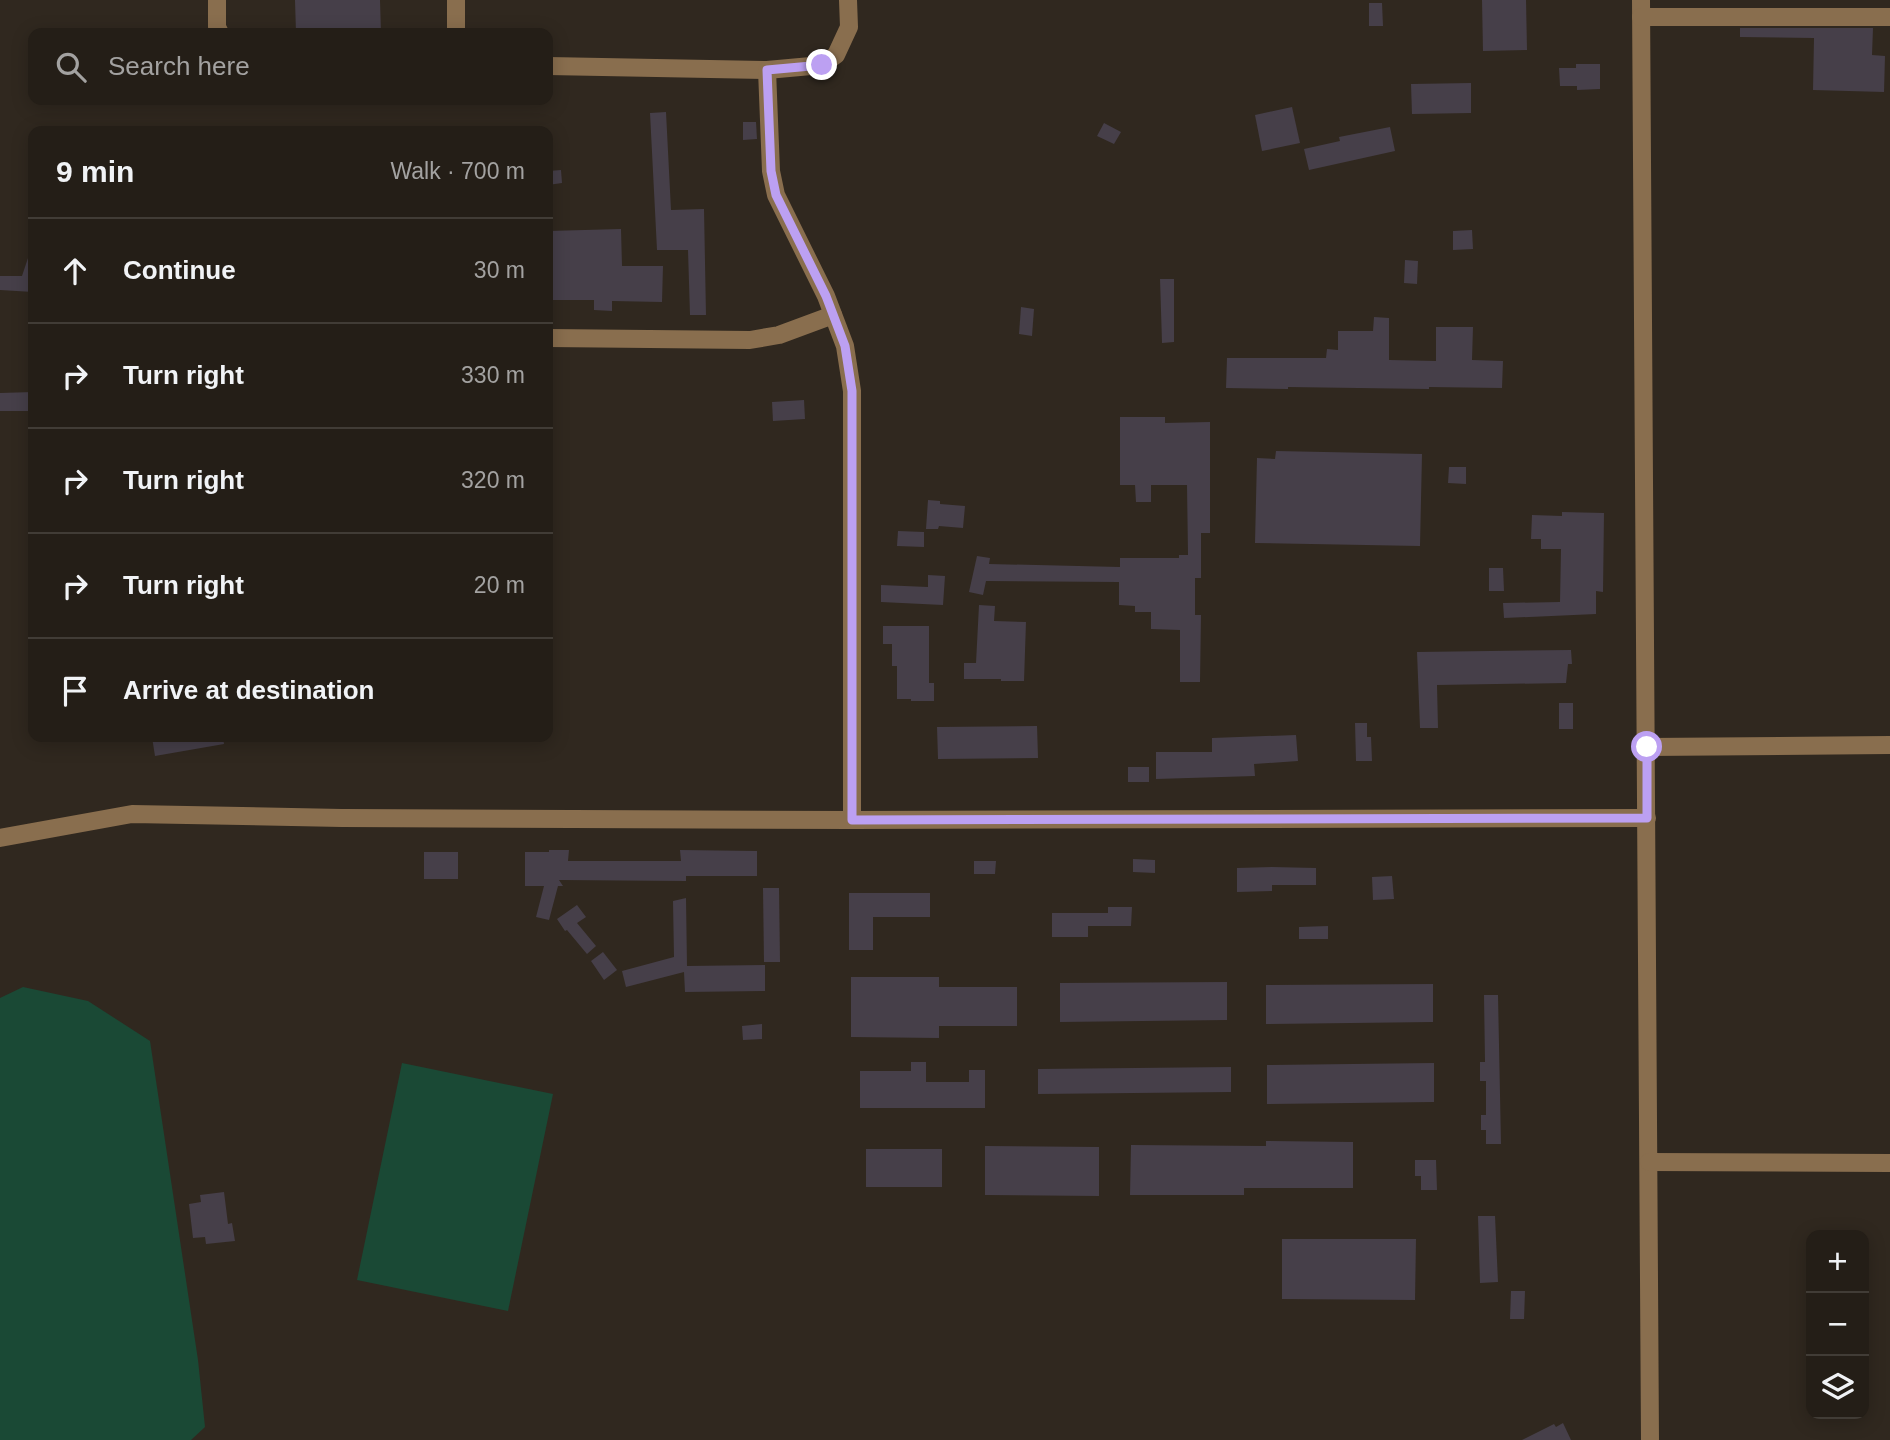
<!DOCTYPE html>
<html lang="en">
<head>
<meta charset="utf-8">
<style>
	body { margin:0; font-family:Arial,sans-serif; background:#2c2720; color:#f1f3f6 }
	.controls { position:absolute; right:21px; bottom:21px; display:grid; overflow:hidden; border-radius:14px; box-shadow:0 4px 18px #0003 }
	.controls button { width:63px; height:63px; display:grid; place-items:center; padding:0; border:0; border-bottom:2px solid #413c36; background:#241e17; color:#f1f3f6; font:35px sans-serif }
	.stop { position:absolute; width:21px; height:21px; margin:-16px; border:5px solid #bca0f2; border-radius:50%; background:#fff }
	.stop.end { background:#bca0f2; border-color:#fff; box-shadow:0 2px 7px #0008 }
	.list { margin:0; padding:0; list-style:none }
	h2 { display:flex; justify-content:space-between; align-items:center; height:91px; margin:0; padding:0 28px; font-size:30px }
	h2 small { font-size:23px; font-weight:400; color:#a3a2a1 }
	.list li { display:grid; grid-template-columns:46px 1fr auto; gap:21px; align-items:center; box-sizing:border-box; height:105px; padding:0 28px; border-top:2px solid #413c36 }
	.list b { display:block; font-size:26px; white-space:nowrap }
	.list em { font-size:23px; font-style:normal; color:#a3a2a1 }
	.icon { flex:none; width:38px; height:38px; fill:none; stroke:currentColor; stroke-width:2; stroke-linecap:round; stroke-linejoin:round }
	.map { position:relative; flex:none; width:1890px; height:1440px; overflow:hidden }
	.search { position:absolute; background:#241e17; box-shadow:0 4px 18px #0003; left:28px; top:28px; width:525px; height:77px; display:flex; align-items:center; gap:18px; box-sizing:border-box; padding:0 24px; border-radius:14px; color:#a3a2a1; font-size:26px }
	.panel { position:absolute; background:#241e17; box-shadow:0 4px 18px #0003; left:28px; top:126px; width:525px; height:616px; border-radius:14px }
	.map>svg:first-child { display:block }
	.green { fill:#1a4935 }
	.building { fill:#463f49 }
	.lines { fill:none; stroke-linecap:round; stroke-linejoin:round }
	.minor { stroke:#896e4e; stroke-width:18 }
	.route { stroke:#bca0f2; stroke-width:9 }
</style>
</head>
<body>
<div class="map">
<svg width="1890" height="1440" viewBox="0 0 1890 1440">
	<rect width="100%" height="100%" fill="#30281f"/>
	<g class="green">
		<polygon points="23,987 88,1001 150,1041 198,1360 205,1427 191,1440 0,1440 0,998"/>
		<polygon points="402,1063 553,1094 508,1311 357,1280"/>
	</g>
	<g class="building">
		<polygon points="295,0 380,0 381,33 296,33"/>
		<polygon points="1482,0 1526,0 1527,50 1483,51"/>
		<polygon points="1369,3 1382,3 1383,26 1369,26"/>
		<polygon points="1740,28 1873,28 1872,55 1885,56 1884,92 1813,90 1814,38 1740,37"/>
		<polygon points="1576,64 1600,64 1600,89 1577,90 1577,86 1560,86 1559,68 1576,68"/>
		<polygon points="1471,83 1471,113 1412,114 1411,84"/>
		<polygon points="1292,107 1300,143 1262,151 1255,115"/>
		<polygon points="666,112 671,210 704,209 706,315 690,315 688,250 657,250 650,113"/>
		<polygon points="743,122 756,122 757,139 743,140"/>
		<polygon points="1104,123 1121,132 1114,144 1097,136"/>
		<polygon points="1390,127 1395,151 1309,170 1304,149 1340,141 1339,137"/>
		<polygon points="561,170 562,183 548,185 548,171"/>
		<polygon points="621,229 622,266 663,266 662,302 612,301 612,311 594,310 594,300 548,300 548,231"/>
		<polygon points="1472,230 1473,249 1453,250 1453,231"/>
		<polygon points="31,249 33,249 33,292 0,290 0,276 22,276"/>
		<polygon points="1405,260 1418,261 1417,284 1404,283"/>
		<polygon points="1160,279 1174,279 1174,342 1162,343"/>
		<polygon points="1021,307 1034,309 1032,336 1019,334"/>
		<polygon points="1374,317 1389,318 1389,360 1436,361 1436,327 1473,327 1472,360 1503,361 1502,388 1429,387 1429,389 1288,387 1288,389 1226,388 1227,358 1326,358 1327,349 1338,350 1338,331 1373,331"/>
		<polygon points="33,392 33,411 0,411 0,393"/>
		<polygon points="804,400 805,419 773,421 772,402"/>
		<polygon points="1120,417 1165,417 1165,423 1210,422 1210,533 1201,533 1201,578 1195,578 1195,615 1201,615 1200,682 1180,682 1180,630 1151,629 1151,612 1135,612 1135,606 1119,605 1119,582 986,581 983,595 969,592 977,556 990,558 989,564 1120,567 1120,558 1179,558 1179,555 1188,555 1187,485 1151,485 1151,502 1136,502 1135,485 1120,485"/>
		<polygon points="1276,451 1422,454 1420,546 1255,543 1257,458 1275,459"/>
		<polygon points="1449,467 1466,467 1466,484 1448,483"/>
		<polygon points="928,500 940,501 940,504 965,506 963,528 939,526 938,529 926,529"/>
		<polygon points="1562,512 1604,513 1603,592 1596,591 1596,614 1504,618 1503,603 1560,602 1561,549 1541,549 1541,539 1531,539 1532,515 1562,516"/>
		<polygon points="898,531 924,532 924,547 897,546"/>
		<polygon points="1489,568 1503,568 1504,591 1489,591"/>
		<polygon points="928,575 945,576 943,605 881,602 881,585 928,587"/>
		<polygon points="979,605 995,606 994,621 1026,622 1024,681 1001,681 1001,679 964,679 964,663 976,663"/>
		<polygon points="883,626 929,626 929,683 934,683 934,701 911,701 911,699 897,699 897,666 892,666 892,644 883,644"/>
		<polygon points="1571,650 1572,664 1568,664 1566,683 1437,685 1438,728 1420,728 1417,652"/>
		<rect x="1559" y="703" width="14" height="26"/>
		<polygon points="1355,723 1367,723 1367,737 1371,737 1372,761 1356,761"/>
		<polygon points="1037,726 1038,758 938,759 937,727"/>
		<polygon points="1296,735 1298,761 1254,764 1255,776 1156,779 1156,752 1212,752 1212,738"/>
		<polygon points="152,737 223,737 224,744 155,756"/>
		<rect x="1128" y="767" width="21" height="15"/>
		<polygon points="549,850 569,850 568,861 681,861 680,850 757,851 757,876 686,876 686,881 559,880 563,886 558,886 549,920 536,917 544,886 525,886 525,852 549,852"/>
		<rect x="424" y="852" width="34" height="27"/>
		<polygon points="1133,859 1155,860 1155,873 1133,872"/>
		<polygon points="974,861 996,861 995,874 974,874"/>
		<polygon points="1272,867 1316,868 1316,885 1272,885 1272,891 1237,892 1237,868"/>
		<polygon points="1392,876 1394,899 1373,900 1372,877"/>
		<polygon points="763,888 779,888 780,962 764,962"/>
		<polygon points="849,893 930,893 930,917 873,917 873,950 849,950"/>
		<polygon points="686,898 687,966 765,965 765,991 685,992 684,972 626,987 622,971 674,957 673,901"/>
		<polygon points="577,905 586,917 577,923 596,946 587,954 567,930 565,931 557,919"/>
		<polygon points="1108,907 1132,907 1131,926 1088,926 1088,937 1052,937 1052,913 1108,913"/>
		<polygon points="1328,926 1328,939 1299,939 1299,927"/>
		<polygon points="603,952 617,970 604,980 591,961"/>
		<polygon points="851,977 939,977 939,987 1017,987 1017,1026 939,1026 939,1038 851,1037"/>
		<polygon points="1227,982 1227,1020 1060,1022 1060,983"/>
		<polygon points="1433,984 1433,1022 1266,1024 1266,985"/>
		<polygon points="1484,995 1498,995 1501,1144 1486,1144 1486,1130 1481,1130 1481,1115 1486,1115 1486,1081 1480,1081 1480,1062 1485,1062"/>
		<polygon points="762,1024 762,1039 743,1040 742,1026"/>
		<polygon points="911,1062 926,1062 926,1082 969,1082 969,1070 985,1070 985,1108 860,1108 860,1071 911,1071"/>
		<polygon points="1434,1063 1434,1102 1267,1104 1267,1065"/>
		<polygon points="1231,1067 1231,1092 1038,1094 1038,1069"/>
		<polygon points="1266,1141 1353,1142 1353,1188 1244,1188 1244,1195 1130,1195 1131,1145 1266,1146"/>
		<polygon points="985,1146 1099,1147 1099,1196 985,1195"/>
		<rect x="866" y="1149" width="76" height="38"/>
		<polygon points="1415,1160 1436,1160 1437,1190 1421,1190 1421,1176 1415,1176"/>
		<polygon points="224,1192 228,1224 232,1223 235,1241 206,1244 205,1237 193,1238 189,1204 201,1202 200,1195"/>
		<polygon points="1478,1216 1495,1216 1498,1282 1480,1283"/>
		<polygon points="1282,1239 1416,1239 1415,1300 1282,1299"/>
		<polygon points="1511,1291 1525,1291 1524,1319 1510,1319"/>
		<polygon points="1563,1423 1571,1440 1522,1440 1554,1424 1556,1427"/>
	</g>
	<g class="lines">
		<g class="minor">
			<polyline points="217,0 217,27 220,33"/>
			<polyline points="1641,0 1650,1440"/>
			<polyline points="1641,17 1890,17"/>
			<polyline points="456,33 456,0"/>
			<polyline points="548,66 767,70 822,65 836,55 849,27 848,0"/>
			<polyline points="767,70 771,171 776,195 826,296 845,346 852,391 852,820"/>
			<polyline points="548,338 750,340 779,335 833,315"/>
			<polyline points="1647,747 1890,745"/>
			<polyline points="0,838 132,814 342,818 852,820 1647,818"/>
			<polyline points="1649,1162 1890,1163"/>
		</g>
	</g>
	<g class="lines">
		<polyline class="route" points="822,65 767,70 771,171 776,195 826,296 845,346 852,391 852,820 1647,818 1647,747"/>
	</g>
</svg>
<div class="controls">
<button>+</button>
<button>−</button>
<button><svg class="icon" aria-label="layers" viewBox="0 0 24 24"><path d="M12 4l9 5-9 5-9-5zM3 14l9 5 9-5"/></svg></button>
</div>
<div class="stop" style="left:1647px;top:747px"></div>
<div class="stop end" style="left:822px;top:65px"></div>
<div class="search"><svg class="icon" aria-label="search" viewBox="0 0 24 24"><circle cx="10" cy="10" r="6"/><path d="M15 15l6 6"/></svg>Search here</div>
<section class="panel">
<h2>9 min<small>Walk · 700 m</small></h2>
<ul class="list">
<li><svg class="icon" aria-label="ahead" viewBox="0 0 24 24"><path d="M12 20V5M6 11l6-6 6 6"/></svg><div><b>Continue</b></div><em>30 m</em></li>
<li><svg class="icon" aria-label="right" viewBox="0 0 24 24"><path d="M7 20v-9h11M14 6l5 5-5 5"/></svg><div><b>Turn right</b></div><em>330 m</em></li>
<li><svg class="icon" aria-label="right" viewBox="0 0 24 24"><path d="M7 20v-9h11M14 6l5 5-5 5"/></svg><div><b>Turn right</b></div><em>320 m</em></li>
<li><svg class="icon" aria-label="right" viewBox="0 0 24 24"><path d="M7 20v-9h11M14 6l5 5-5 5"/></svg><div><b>Turn right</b></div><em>20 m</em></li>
<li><svg class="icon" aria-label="arrive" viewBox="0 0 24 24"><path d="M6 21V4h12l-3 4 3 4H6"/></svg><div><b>Arrive at destination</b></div></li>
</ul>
</section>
</div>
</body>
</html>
